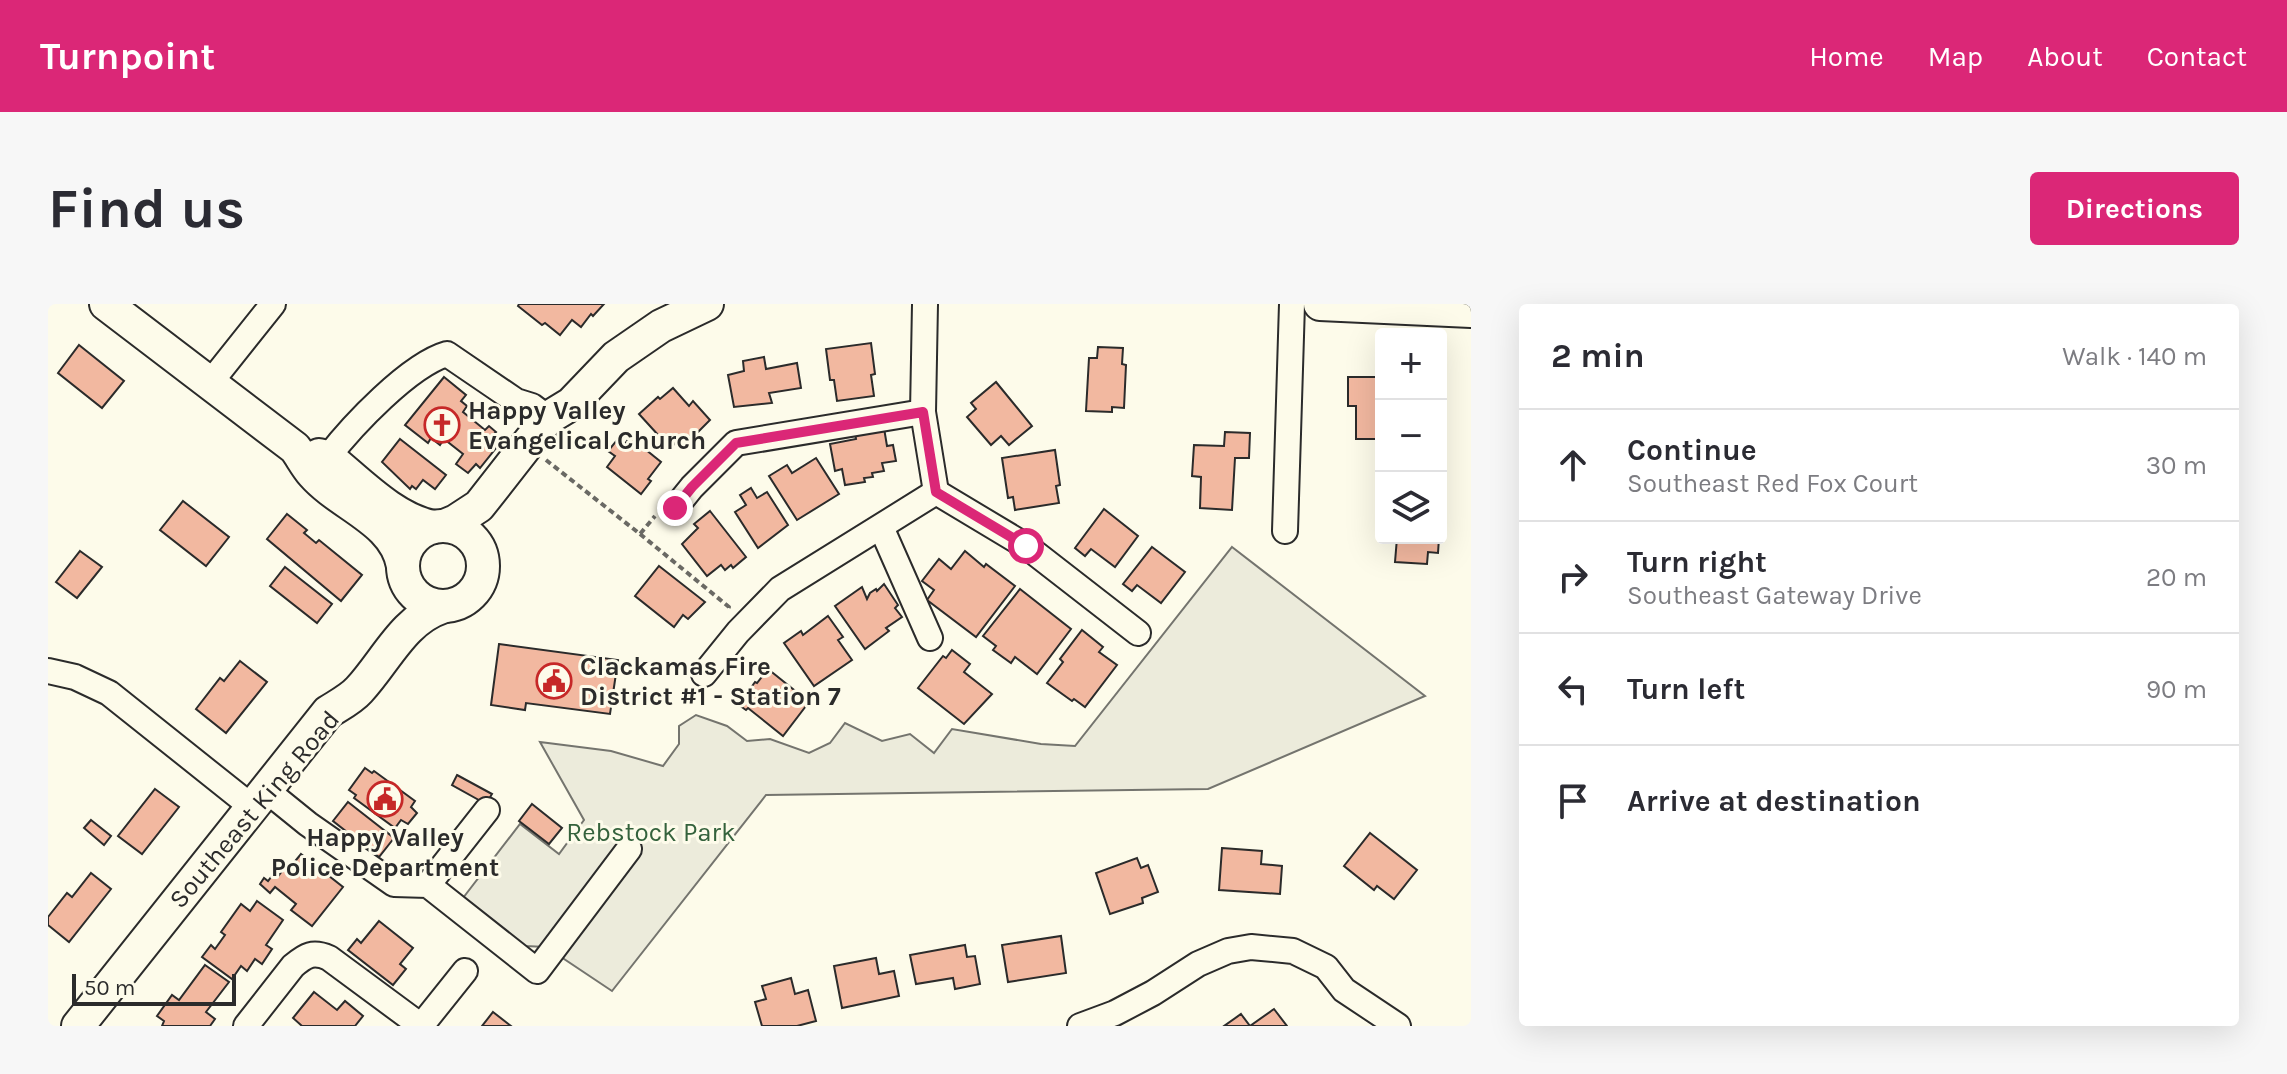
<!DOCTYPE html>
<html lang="en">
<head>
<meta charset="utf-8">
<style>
	body { margin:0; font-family:Karla,sans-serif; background:#f7f7f7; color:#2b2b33 }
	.controls { position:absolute; right:24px; top:24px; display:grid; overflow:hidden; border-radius:8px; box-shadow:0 8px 32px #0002 }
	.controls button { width:72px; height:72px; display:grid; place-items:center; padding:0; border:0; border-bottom:2px solid #e1e1e2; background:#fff; color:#2b2b33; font:40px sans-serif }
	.scale { position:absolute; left:24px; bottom:20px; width:164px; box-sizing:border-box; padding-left:8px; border:4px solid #2b2b2b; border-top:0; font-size:22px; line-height:28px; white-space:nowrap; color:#2b2b2b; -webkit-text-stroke:6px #fdfbea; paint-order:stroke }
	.stop { position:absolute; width:24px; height:24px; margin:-18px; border:6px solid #db2777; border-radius:50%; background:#fff }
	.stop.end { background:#db2777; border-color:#fff; box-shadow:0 2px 8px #0008 }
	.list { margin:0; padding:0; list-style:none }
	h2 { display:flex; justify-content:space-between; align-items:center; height:104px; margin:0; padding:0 32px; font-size:34px }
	h2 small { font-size:26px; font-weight:400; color:#7c7c81 }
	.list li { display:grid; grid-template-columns:52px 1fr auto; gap:24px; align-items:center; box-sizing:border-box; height:112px; padding:0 32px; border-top:2px solid #e1e1e2 }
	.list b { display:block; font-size:30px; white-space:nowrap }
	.list p { margin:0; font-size:26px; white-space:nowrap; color:#7c7c81 }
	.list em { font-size:26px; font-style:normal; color:#7c7c81 }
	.icon { flex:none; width:44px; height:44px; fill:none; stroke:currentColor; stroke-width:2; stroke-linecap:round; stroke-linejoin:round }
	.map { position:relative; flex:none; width:1423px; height:722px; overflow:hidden; border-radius:8px }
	header { display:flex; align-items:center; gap:48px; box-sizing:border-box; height:112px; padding:0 40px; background:#db2777; color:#fff }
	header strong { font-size:38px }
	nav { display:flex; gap:44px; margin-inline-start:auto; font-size:28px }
	.intro { display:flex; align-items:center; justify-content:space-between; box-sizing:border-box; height:192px; padding:0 48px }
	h1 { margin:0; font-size:56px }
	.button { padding:20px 36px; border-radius:8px; background:#db2777; color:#fff; font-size:28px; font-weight:700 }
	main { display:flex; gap:48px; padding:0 48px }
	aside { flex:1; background:#fff; border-radius:8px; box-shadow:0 8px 32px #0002 }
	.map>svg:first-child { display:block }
	.green { fill:#ecebdb; stroke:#74746e; stroke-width:2 }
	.building { fill:#f2b8a0; stroke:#2b2b2b; stroke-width:2 }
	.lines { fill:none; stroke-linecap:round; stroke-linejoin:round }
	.minor-casing { stroke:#2b2b2b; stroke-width:28 }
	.major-casing { stroke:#2b2b2b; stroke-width:36 }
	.path { stroke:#6a6964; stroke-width:4; stroke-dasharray:6 4; stroke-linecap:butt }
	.minor { stroke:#fdfbea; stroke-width:24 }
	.major { stroke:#fdfbea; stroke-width:32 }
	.route { stroke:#db2777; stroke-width:10 }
	.labels { text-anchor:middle; stroke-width:6; stroke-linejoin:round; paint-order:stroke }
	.poi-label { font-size:26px; font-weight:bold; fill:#2b2b2b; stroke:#fdfbea; text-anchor:start }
	.street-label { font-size:26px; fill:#2b2b2b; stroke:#fdfbea }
	.park-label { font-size:26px; fill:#34623c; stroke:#fdfbea }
</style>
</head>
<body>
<header>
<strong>Turnpoint</strong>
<nav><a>Home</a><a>Map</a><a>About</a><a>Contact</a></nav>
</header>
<div class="intro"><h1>Find us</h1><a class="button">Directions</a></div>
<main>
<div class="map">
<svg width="1423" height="722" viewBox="0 0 1423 722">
	<rect width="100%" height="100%" fill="#fdfbea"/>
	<polygon class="green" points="1184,243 1377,392 1160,485 718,491 564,687 498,643 477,642 415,594 472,520 511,550 536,516 492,438 563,447 615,462 631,440 631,422 648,411 679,422 699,437 722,435 761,449 782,439 797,419 834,437 862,430 886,449 904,425 993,440 1027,442"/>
	<g class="building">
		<polygon points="471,0 556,0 545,12 543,10 533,23 524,16 512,31 497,19 494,21 470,2"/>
		<polygon points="823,39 827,70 823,71 826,92 789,97 786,76 782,76 778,45"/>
		<polygon points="31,41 76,77 54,104 10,69"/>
		<polygon points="1050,43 1075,44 1074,60 1078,61 1076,104 1064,103 1064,108 1038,107 1041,54 1049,54"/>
		<polygon points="716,53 718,65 749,59 753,84 721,89 724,99 686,103 680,71 696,67 695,57"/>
		<polygon points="396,73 418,91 413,97 419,102 415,108 437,126 441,122 448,128 444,132 452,139 432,164 428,160 420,169 408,160 415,150 396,135 392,141 383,134 380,139 357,121"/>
		<polygon points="1300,73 1333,73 1333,135 1308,135 1308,102 1300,102"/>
		<polygon points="948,78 984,122 961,141 953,132 943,141 919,113 928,105 923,99"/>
		<polygon points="625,84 641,102 645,97 662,116 645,133 643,131 638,135 635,132 622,144 591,110 610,93 612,95"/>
		<polygon points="836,124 839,142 845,141 848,157 834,159 836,167 824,169 825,173 816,174 817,178 797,181 794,165 787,167 782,140 808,135 807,129"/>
		<polygon points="1177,128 1202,129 1201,154 1187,154 1184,206 1152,204 1153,173 1144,172 1146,141 1176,142"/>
		<polygon points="582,133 613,158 600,175 603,177 593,190 559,163 567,152 560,147 569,136 576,141"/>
		<polygon points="352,135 398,171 387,185 375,176 368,185 364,182 362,185 334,158"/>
		<polygon points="1007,146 1012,181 1008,182 1011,199 967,206 965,193 960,194 954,154"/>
		<polygon points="768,154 791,190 749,216 721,172 739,161 744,169"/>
		<polygon points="703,184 709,194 719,188 740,221 710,244 687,208 698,201 692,191"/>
		<polygon points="135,197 181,233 158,262 112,226"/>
		<polygon points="1056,205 1090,232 1067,263 1043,245 1037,252 1027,244"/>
		<polygon points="662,207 698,253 685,264 683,261 677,266 673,261 659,272 634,240 650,224 646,220"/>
		<polygon points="239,210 259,226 256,229 268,239 271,236 314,271 293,297 219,235"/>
		<polygon points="1349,234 1391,234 1390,249 1380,248 1379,260 1347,258"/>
		<polygon points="1104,243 1137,268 1113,299 1089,281 1084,287 1075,280"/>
		<polygon points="32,247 54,263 29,294 8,278"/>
		<polygon points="917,247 936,263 938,260 967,282 928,333 879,296 886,286 874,277 891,255 903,265"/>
		<polygon points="611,262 657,298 640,315 635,311 626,323 587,292"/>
		<polygon points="237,263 284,300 269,319 222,282"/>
		<polygon points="836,280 850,301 847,304 854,313 838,324 841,327 817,345 787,302 814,283 819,295 822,289 828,285 829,287"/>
		<polygon points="972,285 1023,325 989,370 967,353 963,359 945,346 948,342 935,332"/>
		<polygon points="780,312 795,333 790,336 804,356 766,382 736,339 753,327 755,331"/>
		<polygon points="1034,326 1055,343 1051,348 1069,361 1037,403 1026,395 1024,397 999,379 1015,358 1012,355"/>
		<polygon points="451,340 570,356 562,410 478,399 477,406 443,401"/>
		<polygon points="904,346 922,360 916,368 944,390 916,420 870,384 895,352 898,354"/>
		<polygon points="192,357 219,378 178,429 148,405 172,374 176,377"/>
		<polygon points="720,365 761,398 735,432 700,404 698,406 691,401 707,378 709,379"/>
		<polygon points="317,464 324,469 326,467 367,497 363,503 369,509 360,520 353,516 347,524 306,494 308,491 301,486"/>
		<polygon points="409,471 444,490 438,500 404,481"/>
		<polygon points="107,485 131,503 94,550 70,532"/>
		<polygon points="300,498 346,534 331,553 285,517"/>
		<polygon points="484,500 514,524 501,540 471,517"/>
		<polygon points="43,516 63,532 56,541 36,524"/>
		<polygon points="1322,529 1369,566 1346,595 1329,582 1326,586 1296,562"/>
		<polygon points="1174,544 1214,547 1213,560 1234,562 1232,590 1171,586"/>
		<polygon points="253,550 295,583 264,622 243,606 248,600 227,583 222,589 212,580 216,574 220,577 227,568 231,571 240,559 244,561"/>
		<polygon points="1089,554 1093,564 1100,561 1110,588 1094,594 1095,599 1062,610 1048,569"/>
		<polygon points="43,569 63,585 21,638 0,621 0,613 19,589 24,593"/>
		<polygon points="209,597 235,616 218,641 224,645 214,660 207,655 199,667 193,662 184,675 154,653 163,641 167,645 177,631 173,628 193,600 202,607"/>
		<polygon points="331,617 365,644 352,660 358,665 345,681 300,646 309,635 313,639"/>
		<polygon points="1013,632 1018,669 960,678 954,641"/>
		<polygon points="917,641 919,653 927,652 932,680 907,685 905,674 868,680 862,651"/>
		<polygon points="828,654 831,670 846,667 851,692 794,704 786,662"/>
		<polygon points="157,661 181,678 158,708 167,715 162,722 114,722 116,717 109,712 124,691 131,696"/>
		<polygon points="743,674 747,690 760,686 768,717 749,722 714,722 707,698 718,695 714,682"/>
		<polygon points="266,688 289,706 297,697 315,712 307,722 254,722 245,714"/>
		<polygon points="1226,705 1239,722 1202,722"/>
		<polygon points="445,708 463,722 434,722"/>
		<polygon points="1193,710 1202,722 1176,722"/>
	</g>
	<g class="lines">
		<defs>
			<g id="minor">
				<polyline points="162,79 225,0"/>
				<path d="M280 153C304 122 361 61 399 50L468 97 484 102 500 114"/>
				<polyline points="888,188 978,242 1090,329"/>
				<polyline points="627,204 644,183 688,139 875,108"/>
				<polyline points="833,223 882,334"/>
				<polyline points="1237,227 1244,0"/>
				<polyline points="0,367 27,373 61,389 204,503"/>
				<polyline points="656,370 690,328 732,285 888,188 875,108 877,0"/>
				<polyline points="218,486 260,520 346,580 380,581 489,667 581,545"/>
				<polyline points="380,581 439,506"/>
				<path d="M198 722 245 662C258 651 265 647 281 654L373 722"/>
				<polyline points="373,722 417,667"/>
				<polyline points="1032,722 1067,709 1105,689 1150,660 1180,647 1203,643 1245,647 1278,663 1296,686 1350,722"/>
			</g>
			<g id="major">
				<path d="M58 0 247 144C253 152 258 162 265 170 293 202 347 216 355 262"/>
				<polyline points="1272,0 1423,7"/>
				<path d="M271 151 280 153C311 178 345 215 385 223"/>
				<polyline points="396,222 408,217 431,202 500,114 523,100 568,53 613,22 659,0"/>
				<circle cx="395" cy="262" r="40"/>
				<path d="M30 722 280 408C291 401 303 395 311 386 338 357 355 316 394 303"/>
			</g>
		</defs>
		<use href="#minor" class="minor-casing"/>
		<use href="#major" class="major-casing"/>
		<g class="path">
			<polyline points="498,156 592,230 607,212"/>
			<polyline points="592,230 681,303 680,305"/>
		</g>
		<use href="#minor" class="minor"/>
		<use href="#major" class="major"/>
	</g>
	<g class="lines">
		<polyline class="route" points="627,204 644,183 688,139 875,108 888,188 978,242"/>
	</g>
	<defs>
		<symbol id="church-ring" viewBox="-11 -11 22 22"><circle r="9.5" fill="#fdfbea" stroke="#c62828" stroke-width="1.5"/><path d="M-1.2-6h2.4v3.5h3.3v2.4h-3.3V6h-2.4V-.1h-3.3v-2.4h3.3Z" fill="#c62828"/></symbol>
		<symbol id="civic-ring" viewBox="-11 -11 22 22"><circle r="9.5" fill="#fdfbea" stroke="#c62828" stroke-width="1.5"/><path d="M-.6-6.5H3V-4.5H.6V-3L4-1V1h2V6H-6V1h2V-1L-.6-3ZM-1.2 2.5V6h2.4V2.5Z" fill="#c62828"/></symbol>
	</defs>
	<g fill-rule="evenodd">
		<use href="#church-ring" x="374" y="101" width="40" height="40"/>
		<use href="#civic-ring" x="486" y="357" width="40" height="40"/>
		<use href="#civic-ring" x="317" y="475" width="40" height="40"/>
	</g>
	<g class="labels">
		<g class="poi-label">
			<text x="420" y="115">Happy Valley<tspan x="420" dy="30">Evangelical Church</tspan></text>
			<text x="532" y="371">Clackamas Fire<tspan x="532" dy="30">District #1 - Station 7</tspan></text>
			<text x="337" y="542" text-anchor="middle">Happy Valley<tspan x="337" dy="30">Police Department</tspan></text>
		</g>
		<g class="street-label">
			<text transform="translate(206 505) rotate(-50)" y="9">Southeast King Road</text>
		</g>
		<g class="park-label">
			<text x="603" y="537">Rebstock Park</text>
		</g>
	</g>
</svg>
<div class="controls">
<button>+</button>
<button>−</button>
<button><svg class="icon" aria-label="layers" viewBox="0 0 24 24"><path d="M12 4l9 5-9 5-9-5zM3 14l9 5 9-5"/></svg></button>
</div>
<div class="scale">50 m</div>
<div class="stop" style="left:978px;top:242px"></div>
<div class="stop end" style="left:627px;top:204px"></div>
</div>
<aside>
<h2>2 min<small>Walk · 140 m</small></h2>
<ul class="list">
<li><svg class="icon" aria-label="ahead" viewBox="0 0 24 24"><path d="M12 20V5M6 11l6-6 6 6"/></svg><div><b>Continue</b><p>Southeast Red Fox Court</p></div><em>30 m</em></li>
<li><svg class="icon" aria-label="right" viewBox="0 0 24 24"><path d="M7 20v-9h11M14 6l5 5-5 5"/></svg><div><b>Turn right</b><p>Southeast Gateway Drive</p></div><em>20 m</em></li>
<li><svg class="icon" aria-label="left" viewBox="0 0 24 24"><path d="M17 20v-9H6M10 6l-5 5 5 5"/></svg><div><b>Turn left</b></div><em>90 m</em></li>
<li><svg class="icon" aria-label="arrive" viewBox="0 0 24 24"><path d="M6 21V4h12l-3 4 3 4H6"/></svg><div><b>Arrive at destination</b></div></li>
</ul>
</aside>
</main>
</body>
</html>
